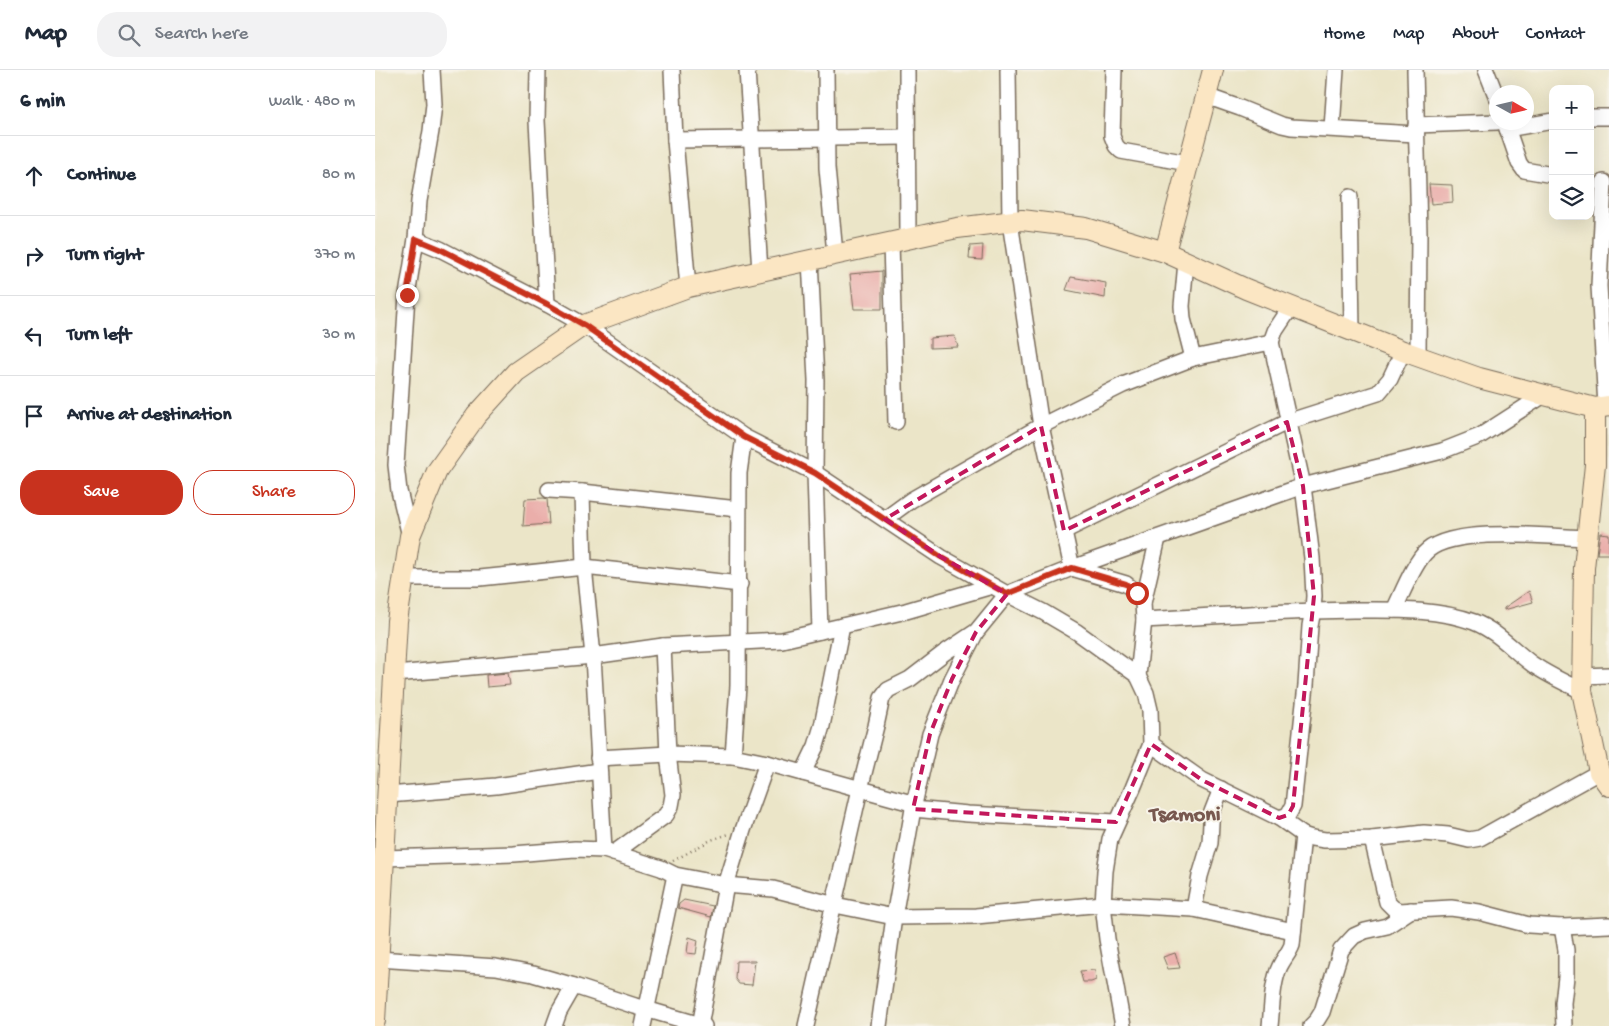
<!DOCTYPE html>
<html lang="en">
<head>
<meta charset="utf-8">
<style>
	body { margin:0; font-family:"Gochi Hand",sans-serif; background:#f2f2f3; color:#1f2937 }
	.controls { position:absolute; right:15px; top:15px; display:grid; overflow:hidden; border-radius:10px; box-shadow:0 5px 20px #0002 }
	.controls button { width:45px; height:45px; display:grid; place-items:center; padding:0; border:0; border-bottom:1px solid #e0e1e3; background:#fff; color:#1f2937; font:25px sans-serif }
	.compass { position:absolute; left:1114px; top:15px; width:45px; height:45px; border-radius:50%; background:#fff; box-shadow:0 5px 20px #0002; rotate:98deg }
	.stop { position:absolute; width:15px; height:15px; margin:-11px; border:4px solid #c8321e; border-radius:50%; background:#fff }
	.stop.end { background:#c8321e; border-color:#fff; box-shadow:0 1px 5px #0008 }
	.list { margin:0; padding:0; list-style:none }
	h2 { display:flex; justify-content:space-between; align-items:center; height:65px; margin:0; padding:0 20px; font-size:21px }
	h2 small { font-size:16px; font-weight:400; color:#747a83 }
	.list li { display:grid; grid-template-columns:32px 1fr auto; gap:15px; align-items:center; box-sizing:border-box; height:80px; padding:0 20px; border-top:1px solid #e0e1e3 }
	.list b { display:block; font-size:19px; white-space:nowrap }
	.list em { font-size:16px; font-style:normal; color:#747a83 }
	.actions { display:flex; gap:10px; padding:15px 20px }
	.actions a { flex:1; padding:11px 0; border:1px solid #c8321e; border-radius:20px; text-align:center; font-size:18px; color:#c8321e }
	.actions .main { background:#c8321e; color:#fff }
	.icon { flex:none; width:28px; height:28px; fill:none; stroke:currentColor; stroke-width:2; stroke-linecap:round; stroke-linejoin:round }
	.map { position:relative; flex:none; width:1234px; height:956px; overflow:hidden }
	header { display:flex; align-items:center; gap:30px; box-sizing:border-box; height:70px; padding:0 25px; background:#fff; border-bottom:1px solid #e0e1e3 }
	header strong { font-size:24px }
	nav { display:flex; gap:28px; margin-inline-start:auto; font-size:18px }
	.search { width:350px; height:45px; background:#f2f2f3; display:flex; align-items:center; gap:12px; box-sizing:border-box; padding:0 18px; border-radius:20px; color:#747a83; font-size:19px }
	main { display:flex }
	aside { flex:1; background:#fff }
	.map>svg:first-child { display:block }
	.building { fill:#eaaeaa }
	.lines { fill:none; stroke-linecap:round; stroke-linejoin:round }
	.street-casing { stroke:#796b5a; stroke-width:18 }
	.secondary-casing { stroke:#796b5a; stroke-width:22 }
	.path { stroke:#796b5a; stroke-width:2.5; stroke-dasharray:1 4; stroke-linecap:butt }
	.street { stroke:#fff; stroke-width:15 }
	.secondary { stroke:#fbe6c3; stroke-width:20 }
	.route { stroke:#c8321e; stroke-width:6 }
	.marked { fill:none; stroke:#c2185b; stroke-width:4; stroke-dasharray:10 6; stroke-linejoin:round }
	.labels { text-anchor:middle; stroke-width:4; stroke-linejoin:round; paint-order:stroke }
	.district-label { font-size:22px; font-weight:bold; fill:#78584f; stroke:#f7f3e8 }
</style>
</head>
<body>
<header>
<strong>Map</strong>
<div class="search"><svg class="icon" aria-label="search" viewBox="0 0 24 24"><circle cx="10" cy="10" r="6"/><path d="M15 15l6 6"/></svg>Search here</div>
<nav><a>Home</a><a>Map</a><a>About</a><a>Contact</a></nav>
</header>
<main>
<aside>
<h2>6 min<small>Walk · 480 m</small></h2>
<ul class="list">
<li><svg class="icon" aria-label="ahead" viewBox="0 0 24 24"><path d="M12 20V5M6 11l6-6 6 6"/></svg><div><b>Continue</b></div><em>80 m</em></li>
<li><svg class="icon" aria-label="right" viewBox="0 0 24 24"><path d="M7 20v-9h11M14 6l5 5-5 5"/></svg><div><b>Turn right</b></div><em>370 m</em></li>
<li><svg class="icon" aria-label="left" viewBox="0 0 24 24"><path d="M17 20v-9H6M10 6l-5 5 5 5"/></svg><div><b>Turn left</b></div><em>30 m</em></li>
<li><svg class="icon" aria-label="arrive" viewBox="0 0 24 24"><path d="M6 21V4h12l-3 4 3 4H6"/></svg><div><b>Arrive at destination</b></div></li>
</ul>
<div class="actions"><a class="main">Save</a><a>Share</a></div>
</aside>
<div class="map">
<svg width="1234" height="956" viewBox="0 0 1234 956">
	<rect width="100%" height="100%" fill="#f7f3e8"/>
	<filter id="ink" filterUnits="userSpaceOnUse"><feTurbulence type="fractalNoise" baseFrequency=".02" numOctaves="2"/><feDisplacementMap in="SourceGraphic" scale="10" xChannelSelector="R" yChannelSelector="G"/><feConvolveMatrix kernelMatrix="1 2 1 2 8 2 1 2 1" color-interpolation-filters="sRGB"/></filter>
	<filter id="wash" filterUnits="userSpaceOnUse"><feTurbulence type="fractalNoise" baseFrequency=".0096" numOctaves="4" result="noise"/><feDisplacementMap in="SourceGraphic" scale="20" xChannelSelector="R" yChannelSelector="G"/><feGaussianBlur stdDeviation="1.12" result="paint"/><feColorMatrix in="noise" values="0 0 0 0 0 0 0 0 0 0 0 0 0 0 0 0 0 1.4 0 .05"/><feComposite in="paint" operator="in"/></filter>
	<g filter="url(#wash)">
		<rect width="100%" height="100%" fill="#ebe5c8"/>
		<g id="blocks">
			<g class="building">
				<polygon points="1054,114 1077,115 1078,132 1056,134"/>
				<polygon points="608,175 607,190 594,189 595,176"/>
				<polygon points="507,201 507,239 479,239 475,204"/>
				<polygon points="696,207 731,213 730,228 691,220"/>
				<polygon points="580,266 583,277 555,278 555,268"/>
				<polygon points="169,428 172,429 174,454 148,456 150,429"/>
				<polygon points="1225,463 1234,464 1234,484 1222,484"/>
				<polygon points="1154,521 1158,532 1129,540 1129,538"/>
				<polygon points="133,603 135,615 112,617 111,605"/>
				<polygon points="309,830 338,836 336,847 303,838 304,834"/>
				<polygon points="314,867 323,870 321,884 312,883"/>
				<polygon points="800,883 805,898 793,899 788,887"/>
				<polygon points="361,891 380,891 377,915 364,914 360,909"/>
				<polygon points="720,900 721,910 716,912 708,912 705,901"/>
			</g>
		</g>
	</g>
	<g filter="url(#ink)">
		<use href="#blocks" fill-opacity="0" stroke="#796b5a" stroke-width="1"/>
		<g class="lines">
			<defs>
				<g id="street">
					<polyline points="163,0 162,51 172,234"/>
					<polyline points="297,0 300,70 313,217"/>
					<polyline points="372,0 385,201"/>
					<polyline points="451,0 452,98 460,184"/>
					<polyline points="532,0 533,169"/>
					<polyline points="633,0 635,152 666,356 697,498 751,514 762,523 768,533"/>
					<polyline points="739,0 737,66 741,76 746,81 813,93"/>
					<polyline points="1040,0 1044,164 1043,285"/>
					<polyline points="1111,0 1122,28"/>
					<polyline points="831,26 865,38 907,55 916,57 1041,64"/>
					<polyline points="1215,47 1234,47"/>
					<polyline points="1130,52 1144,93 1149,100 1178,105"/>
					<polyline points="1041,55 1122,52"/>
					<polyline points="957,58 961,0"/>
					<polyline points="1132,59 1178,51"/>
					<polyline points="300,70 532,67"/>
					<polyline points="1229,112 1224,216 1231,336"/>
					<polyline points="975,127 977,262"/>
					<polyline points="41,169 65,179 172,234 209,255 369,367 440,403 566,487 632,524 668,542 702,562 763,606 771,623 775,640 776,674 758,718 735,769 730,801 728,834 732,869 748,956"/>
					<polyline points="516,172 521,352"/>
					<polyline points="435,190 441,310 440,403 445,561"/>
					<polyline points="811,192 807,236 808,249 818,288"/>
					<polyline points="174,420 207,422 363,439"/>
					<polyline points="207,422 209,497 218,586 229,780"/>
					<polyline points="510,449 536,430 666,356 748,315 818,288 896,272 900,261 916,237"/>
					<polyline points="689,461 912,352 1003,323 1015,309 1028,281"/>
					<polyline points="35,466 24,421 21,395 32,225 41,169 44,131 56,61 59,34 57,0"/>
					<polyline points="29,508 105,508 209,497 365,514"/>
					<path d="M1019 540C1027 524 1040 490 1053 480 1082 456 1175 467 1212 468"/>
					<path d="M769 550C839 546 908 541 978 540 1018 540 1060 538 1099 552 1122 561 1138 580 1157 594 1173 605 1190 613 1207 621"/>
					<polyline points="20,604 218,586 288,576 407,570 531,541 617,516"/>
					<polyline points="763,606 769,550 768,533 783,468"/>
					<polyline points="1207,606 1234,605"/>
					<polyline points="776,674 827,710 904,748 913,745 918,736 931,615 935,556 938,540 939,526 937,488 928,416 896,272"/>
					<polyline points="358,686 363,616 364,403 369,367"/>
					<polyline points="223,688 293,684 358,686 392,693 540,734"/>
					<polyline points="428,703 441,676 447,656 467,556"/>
					<polyline points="13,725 121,716 224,701"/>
					<polyline points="538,739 593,744 741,752"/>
					<polyline points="904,748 928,765 937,768 950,770 997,769 1049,763 1073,765 1094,770 1105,768 1224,702"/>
					<polyline points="997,769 1012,832 1018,838 1024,841 1076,838 1104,842 1154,855 1187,857 1234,855"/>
					<polyline points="239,783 291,745 296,736 298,725 293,684 288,576"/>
					<polyline points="9,788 139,784 200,779 229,780 286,798 300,805 351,815 398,819 460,835 519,847 601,846 728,834 819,839 918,861"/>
					<polyline points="819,839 825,806 835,773 836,753 837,742 846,719"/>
					<polyline points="1187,857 1191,880 1191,907 1188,933 1189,956"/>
					<polyline points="3,889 121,897 158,904 199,916 260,936 329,956"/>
					<polyline points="179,956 184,942 199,916"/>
					<polyline points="268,956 300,805"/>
					<polyline points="325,956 351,815 368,760 392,693"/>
					<polyline points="431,956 485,719 501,656 507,628 513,620 535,609 569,583 599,563"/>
					<polyline points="504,956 519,847 538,739 555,664 577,609 601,562 632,524 697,498 928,416 1067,381 1105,366 1169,325"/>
					<path d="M895 956C897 938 897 912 905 896 909 888 914 883 917 875L928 765"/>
					<polyline points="936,956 942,950 947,942 966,880 979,866 990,861 1012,856 1036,840"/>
				</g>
				<g id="secondary">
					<polyline points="790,182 838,0"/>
					<polyline points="1220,338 1220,395 1209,498 1207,621 1224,702 1234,716"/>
					<polyline points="0,951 22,551 35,466 62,401 101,346 141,302 209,255 313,217 582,158 647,150 711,158 790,182 871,219 1028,281 1104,308 1220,338 1234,336"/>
				</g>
			</defs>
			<use href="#street" class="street-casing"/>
			<use href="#secondary" class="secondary-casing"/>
			<polyline class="path" points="298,791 336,770 354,764"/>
			<use href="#street" class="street"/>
			<use href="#secondary" class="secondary"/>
		</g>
	</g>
	<g class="lines" filter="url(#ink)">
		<polyline class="route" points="32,225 41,169 65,179 172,234 209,255 369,367 440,403 566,487 632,524 697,498 751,514 762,523"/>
	</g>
	<path class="marked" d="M912 352 928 416 939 526 918 736 913 745 904 748 827 710 776 674 741 752 538 739 555 664 577 609 601 562 632 524 566 487 510 449 666 356 689 461Z"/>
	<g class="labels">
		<g class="district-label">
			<text x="810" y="750">Tsamoni</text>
		</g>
	</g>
</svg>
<div class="controls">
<button>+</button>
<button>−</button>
<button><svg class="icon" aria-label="layers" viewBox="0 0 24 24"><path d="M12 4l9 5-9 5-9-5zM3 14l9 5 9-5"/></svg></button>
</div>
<svg class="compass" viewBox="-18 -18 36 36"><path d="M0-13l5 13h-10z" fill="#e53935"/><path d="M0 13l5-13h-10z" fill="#747a83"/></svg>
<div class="stop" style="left:762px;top:523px"></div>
<div class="stop end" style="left:32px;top:225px"></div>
</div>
</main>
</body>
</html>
